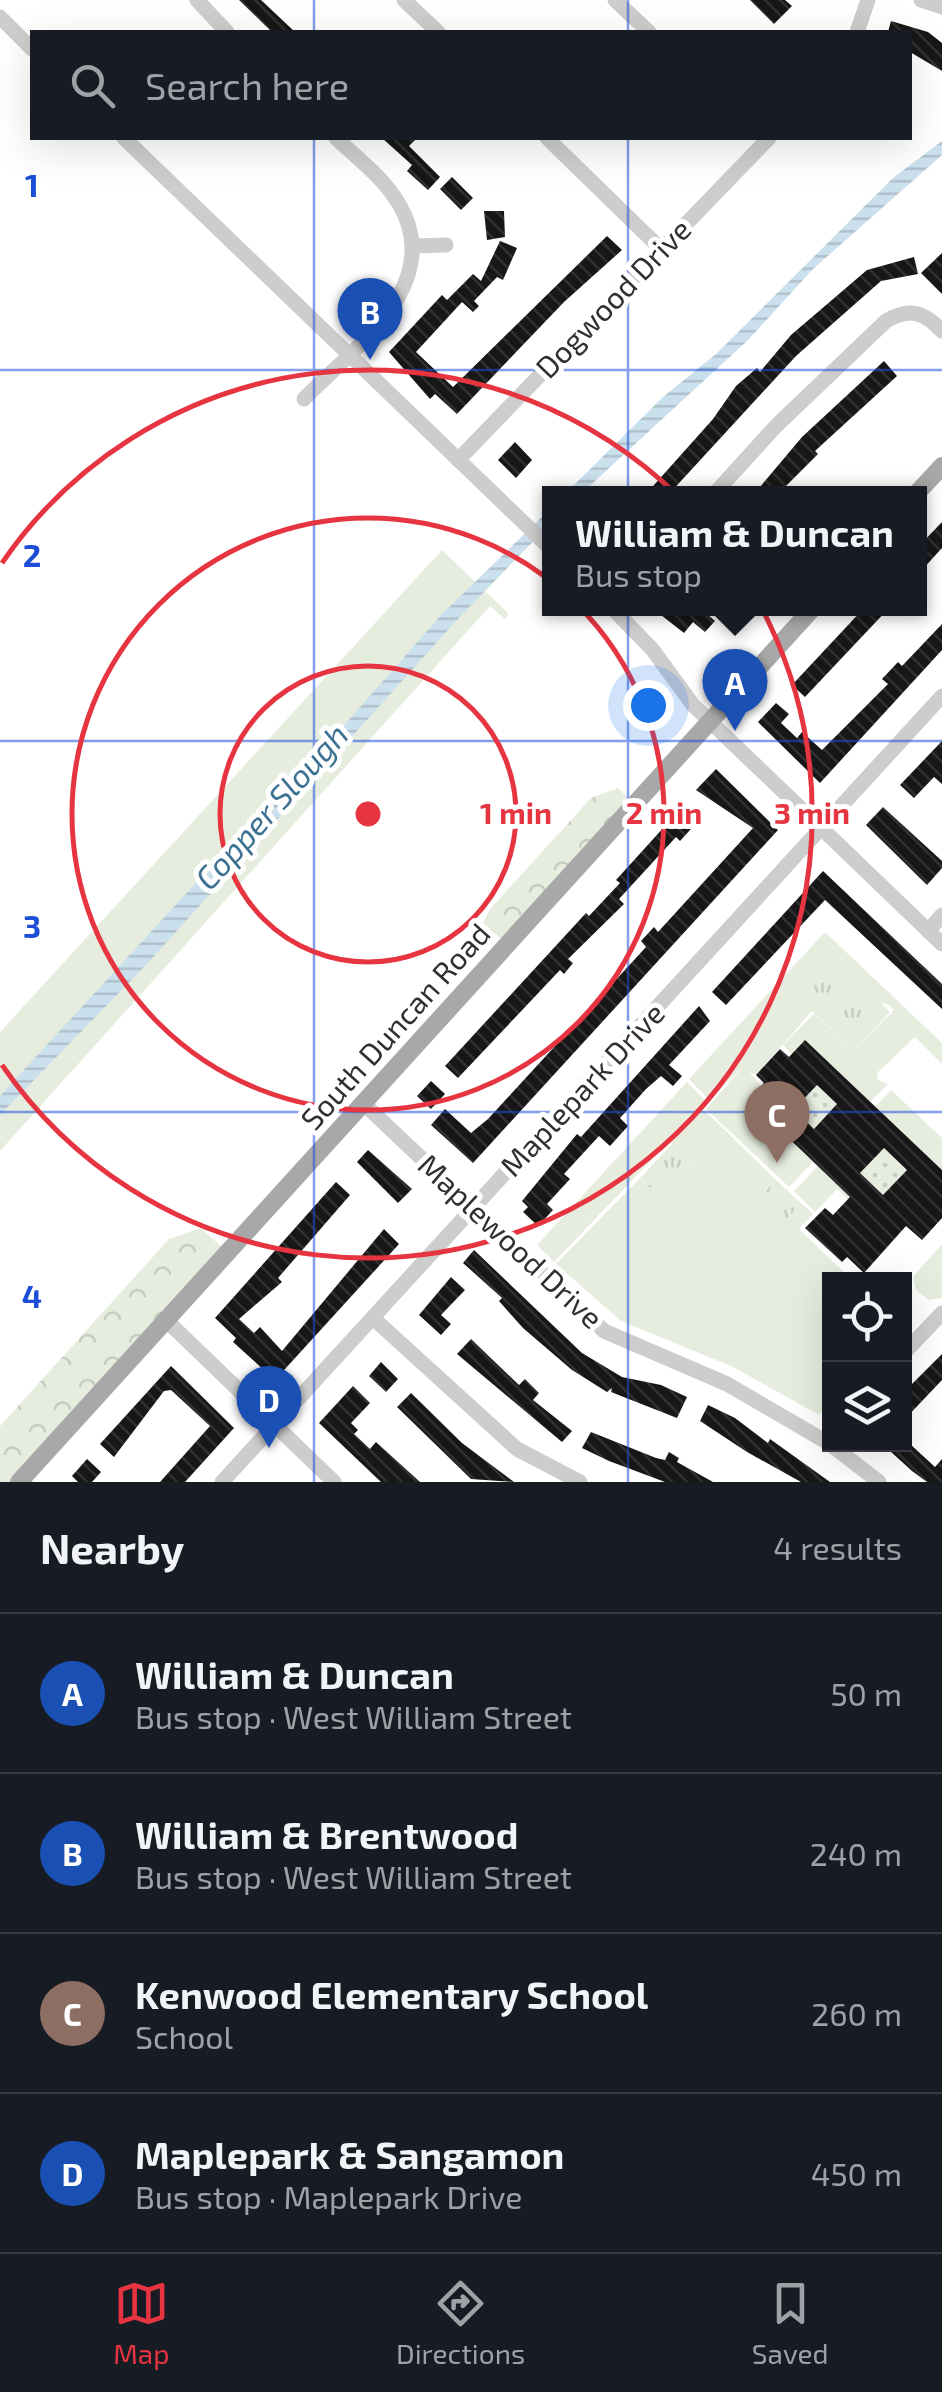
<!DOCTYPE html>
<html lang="en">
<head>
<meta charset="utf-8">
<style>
	body { margin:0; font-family:"Exo 2",sans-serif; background:#20242c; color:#f1f3f6 }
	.controls { position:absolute; right:30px; bottom:30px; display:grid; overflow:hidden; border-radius:0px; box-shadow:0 10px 40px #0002 }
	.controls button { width:90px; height:90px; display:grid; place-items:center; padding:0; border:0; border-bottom:2px solid #363941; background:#171b24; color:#f1f3f6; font:50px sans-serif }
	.you { position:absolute; left:648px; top:705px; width:35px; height:35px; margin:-25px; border:8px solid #fff; border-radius:50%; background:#1a73e8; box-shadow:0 0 0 15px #1a73e833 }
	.badge { display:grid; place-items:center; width:65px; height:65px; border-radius:50%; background:#e63441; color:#fff; font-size:32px; font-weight:700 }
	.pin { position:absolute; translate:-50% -82px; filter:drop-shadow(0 2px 5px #0008) }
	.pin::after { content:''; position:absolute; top:52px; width:35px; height:30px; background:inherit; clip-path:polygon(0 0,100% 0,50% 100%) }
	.popup { position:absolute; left:542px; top:486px; width:385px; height:130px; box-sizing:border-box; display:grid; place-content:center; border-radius:0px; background:#171b24; filter:drop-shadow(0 2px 8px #0005); font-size:32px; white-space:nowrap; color:#9ea1a6 }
	.popup b { font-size:38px; color:#f1f3f6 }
	.popup::after { content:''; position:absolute; left:50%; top:100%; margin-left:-20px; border:20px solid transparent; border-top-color:#171b24 }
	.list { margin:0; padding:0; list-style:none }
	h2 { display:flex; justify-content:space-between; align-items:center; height:130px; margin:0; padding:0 40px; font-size:42px }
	h2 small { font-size:32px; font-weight:400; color:#9ea1a6 }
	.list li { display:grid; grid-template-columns:65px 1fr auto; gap:30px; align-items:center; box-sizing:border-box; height:160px; padding:0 40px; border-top:2px solid #363941 }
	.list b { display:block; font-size:38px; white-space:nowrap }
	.list p { margin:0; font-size:32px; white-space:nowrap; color:#9ea1a6 }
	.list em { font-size:32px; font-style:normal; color:#9ea1a6 }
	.icon { flex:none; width:55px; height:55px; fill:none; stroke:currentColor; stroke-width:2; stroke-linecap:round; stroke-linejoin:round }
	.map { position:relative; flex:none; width:942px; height:1482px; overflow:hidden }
	.search { position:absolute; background:#171b24; box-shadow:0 10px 40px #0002; left:30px; right:30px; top:30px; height:110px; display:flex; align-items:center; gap:25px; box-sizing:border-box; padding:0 35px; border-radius:0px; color:#9ea1a6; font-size:38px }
	.sheet { height:770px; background:#171b24 }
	nav { display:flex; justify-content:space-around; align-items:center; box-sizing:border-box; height:140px; border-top:2px solid #363941; background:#171b24; font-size:28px; color:#9ea1a6 }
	nav a { display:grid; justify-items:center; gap:5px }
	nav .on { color:#e63441 }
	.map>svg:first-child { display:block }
	.grass { fill:#e6edde }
	.forest { fill:url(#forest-crowns) }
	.park { fill:url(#park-tufts) }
	.garden { fill:url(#garden-dots) }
	.water { fill:url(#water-rules) }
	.building { fill:url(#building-back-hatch); fill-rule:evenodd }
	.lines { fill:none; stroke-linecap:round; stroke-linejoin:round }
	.minor { stroke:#cdcdcd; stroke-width:15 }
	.major { stroke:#a8a8a8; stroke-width:18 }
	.grid { fill:none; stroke:#1d4ed8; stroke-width:2.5; stroke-opacity:0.55 }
	.ring { fill:none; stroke:#e63441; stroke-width:5 }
	.labels { text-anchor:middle; stroke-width:10; stroke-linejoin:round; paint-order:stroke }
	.street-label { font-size:30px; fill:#303030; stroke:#fff }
	.water-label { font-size:32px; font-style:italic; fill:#3d7293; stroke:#fff }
	.grid-label { font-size:32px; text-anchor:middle; font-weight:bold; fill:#1d4ed8; stroke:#fff; stroke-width:10; stroke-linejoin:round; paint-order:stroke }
	.centre { fill:#e63441; stroke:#fff; stroke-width:5 }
	.ring-label { font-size:30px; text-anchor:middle; font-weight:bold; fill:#e63441; stroke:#fff; stroke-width:10; stroke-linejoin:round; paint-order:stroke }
</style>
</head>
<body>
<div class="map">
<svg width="942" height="1482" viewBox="0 0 942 1482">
	<defs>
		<pattern id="forest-crowns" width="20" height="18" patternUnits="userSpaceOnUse" patternTransform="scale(2.5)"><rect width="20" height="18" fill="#e6edde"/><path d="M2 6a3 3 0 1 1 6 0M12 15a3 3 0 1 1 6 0" fill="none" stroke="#c6ccbf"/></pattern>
		<pattern id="park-tufts" width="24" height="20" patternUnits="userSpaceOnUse" patternTransform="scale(2.5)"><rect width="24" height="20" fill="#e6edde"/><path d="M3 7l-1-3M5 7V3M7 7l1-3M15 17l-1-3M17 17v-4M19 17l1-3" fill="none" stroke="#c6ccbf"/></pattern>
		<pattern id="garden-dots" width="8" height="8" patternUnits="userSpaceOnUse" patternTransform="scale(2.5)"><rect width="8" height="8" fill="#e6edde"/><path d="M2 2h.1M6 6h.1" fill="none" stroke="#c6ccbf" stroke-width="1.8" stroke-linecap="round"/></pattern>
		<pattern id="water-rules" width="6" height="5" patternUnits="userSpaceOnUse" patternTransform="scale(2.5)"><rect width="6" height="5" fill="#cbe0ed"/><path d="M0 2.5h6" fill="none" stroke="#afc0cc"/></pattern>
		<pattern id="building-back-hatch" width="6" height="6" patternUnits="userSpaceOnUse" patternTransform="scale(2.5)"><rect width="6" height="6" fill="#171717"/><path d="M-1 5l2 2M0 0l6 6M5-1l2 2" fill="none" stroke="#303030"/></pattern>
	</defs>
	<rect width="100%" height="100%" fill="#fff"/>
	<g class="grass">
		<polygon points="442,550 509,614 505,619 490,606 0,1151 0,1032"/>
		<polygon points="825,932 942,1043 942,1064 915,1037 877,1073 878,1080 888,1084 870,1102 804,1041 792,1054 783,1045 814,1014 854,1050 894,1010 888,1004 792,992 812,1011 757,1074 750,1073 761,1086 748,1099 813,1162 789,1187 706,1109 743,1067 709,1100 689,1079"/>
		<polygon points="687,1082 707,1102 554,1262 537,1245"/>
		<polygon points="891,1090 942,1138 942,1170 875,1107"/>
		<polygon points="703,1109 776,1180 761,1197 785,1219 801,1203 813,1214 799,1229 851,1279 830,1280 829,1404 819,1415 733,1367 621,1321 556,1264 640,1178 662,1198 694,1165 687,1158 696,1149 677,1149 671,1143"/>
		<polygon points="818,1166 871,1217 869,1220 837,1189 815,1212 794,1191"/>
		<polygon points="942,1244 942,1298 929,1300 916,1290 913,1277"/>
	</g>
	<g class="forest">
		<polygon points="618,788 635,805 508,945 483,923 490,909 591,798"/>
		<polygon points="201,1228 227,1252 19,1482 0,1482 0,1426 169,1239"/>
	</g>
	<g class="park">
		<polygon points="827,952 890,1012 854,1050 790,991"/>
		<polygon points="687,1140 697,1149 687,1158 694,1165 662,1199 640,1178 672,1144 678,1149"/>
		<polygon points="776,1180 801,1203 786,1220 761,1197"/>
	</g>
	<g class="garden">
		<polygon points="817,1085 837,1104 814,1129 794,1109"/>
		<polygon points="884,1148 907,1170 883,1195 860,1173"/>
	</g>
	<g class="water">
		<polygon points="942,141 942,155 813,269 748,340 582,493 566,493 663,397 716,354 893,178"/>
		<polygon points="550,509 550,524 456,621 147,964 0,1115 0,1096 283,788 311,763 442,614"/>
	</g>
	<g class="building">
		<polygon points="239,0 261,0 295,32 272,32"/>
		<polygon points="750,0 785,0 792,6 774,24"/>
		<polygon points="891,21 928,32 942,43 942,71 910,52 910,32 888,32"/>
		<polygon points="382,138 417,138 409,146 440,177 428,190 407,171 412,165"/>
		<polygon points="452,177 473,198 461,210 440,189"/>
		<polygon points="484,211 504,211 505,237 487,240"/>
		<polygon points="607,236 622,250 564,302 457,414 435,394 430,399 389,352 442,295 447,300 473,274 481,281 500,241 517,248 503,280 497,277 474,301 479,306 473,312 462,302 416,352 453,387"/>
		<polygon points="942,253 942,294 921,273"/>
		<polygon points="914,257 918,274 881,281 796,356 669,494 646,494 713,419 736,386 757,368 760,372 791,335 867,270"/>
		<polygon points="884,361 897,376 815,451 818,454 778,494 754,494 802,437"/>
		<polygon points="515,442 532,460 516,478 498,460"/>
		<polygon points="942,522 942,548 920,572 920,545"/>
		<polygon points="652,608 700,608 715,621 705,632 693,622 684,633"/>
		<polygon points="864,608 889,608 805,697 792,685"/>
		<polygon points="942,624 942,650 820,783 758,722 776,703 789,714 781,723 797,738 802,732 822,750 888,684 882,679 898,662 902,666"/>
		<polygon points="942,741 942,784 934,777 914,798 900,785"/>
		<polygon points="716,769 778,830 473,1163 431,1125 445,1109 471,1133 488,1119 646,947 641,941 654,927 658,932 753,828 696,790"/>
		<polygon points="684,805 700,819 680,841 676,837 619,899 624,904 568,959 573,963 564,974 560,970 458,1078 445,1066 586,913 589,916 620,883 616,880"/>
		<polygon points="883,807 942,861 942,868 927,885 866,825"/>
		<polygon points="823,871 942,984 942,1009 825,900 726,1005 712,992"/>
		<polygon points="699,1006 710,1021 669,1065 682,1076 673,1086 661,1076 646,1089 620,1118 628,1126 610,1146 599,1136 564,1174 570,1179 547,1204 553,1210 538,1226 523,1212 528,1207 522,1201 577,1134 581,1137"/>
		<path d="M805 1040 942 1170V1218L922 1240 906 1226 864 1273 847 1257 842 1262 805 1228 825 1208 833 1215 850 1197 748 1099 764 1083 756 1075 780 1049 789 1057ZM817 1085 837 1104 814 1129 794 1109ZM884 1148 907 1170 883 1195 860 1173Z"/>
		<polygon points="431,1081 445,1094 431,1109 417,1096"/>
		<polygon points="368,1150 412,1189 398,1203 357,1162"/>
		<polygon points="336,1182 350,1195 278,1278 282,1282 239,1319 254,1333 260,1327 282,1351 384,1229 399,1244 275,1380 233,1342 236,1338 215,1318"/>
		<polygon points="474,1250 582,1353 622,1377 661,1385 687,1397 677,1418 611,1392 612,1388 607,1392 572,1370 523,1328 499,1301 502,1298 463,1263"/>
		<polygon points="451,1277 465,1290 441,1315 451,1324 441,1335 419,1315"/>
		<polygon points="471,1339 519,1385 525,1379 539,1393 533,1400 572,1431 562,1442 457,1354"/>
		<polygon points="942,1354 942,1380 904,1420 904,1392"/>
		<polygon points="381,1362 398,1379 386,1392 369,1376"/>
		<polygon points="171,1366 234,1428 185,1482 160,1482 210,1426 171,1390 164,1391 114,1457 100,1444"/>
		<polygon points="353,1386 370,1403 351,1423 358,1430 354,1434 370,1449 376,1442 420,1482 381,1482 319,1423"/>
		<polygon points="411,1393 462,1443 514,1482 471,1479 397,1407"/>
		<polygon points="708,1405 735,1418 768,1443 770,1439 830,1482 801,1482 747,1452 700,1421"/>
		<polygon points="591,1432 656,1458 665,1460 669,1452 679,1458 677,1462 713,1482 665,1482 609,1461 582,1448"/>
		<polygon points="895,1444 910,1444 935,1467 942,1459 942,1482 927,1482 912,1471 890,1451"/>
		<polygon points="87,1459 101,1472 92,1482 78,1482 72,1476"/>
	</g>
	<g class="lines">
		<g class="minor">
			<polyline points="197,0 227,32"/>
			<polyline points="404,0 438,32"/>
			<polyline points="615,0 649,32"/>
			<polyline points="921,0 942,7"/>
			<polyline points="0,17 32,49"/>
			<polyline points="857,32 868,0"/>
			<polyline points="124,138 550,548"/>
			<polyline points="547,138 661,249"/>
			<polyline points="413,246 446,245"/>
			<path d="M304 399C353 348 447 285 399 204 384 178 357 158 336 138"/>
			<polyline points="458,460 769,138"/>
			<path d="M715 493 776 426 886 321C910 307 924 312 942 331"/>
			<polyline points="612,608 652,649 693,705 942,944"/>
			<polyline points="928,931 942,915"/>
			<polyline points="363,1103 604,1331 727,1384 830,1444"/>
			<polyline points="373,1318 517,1449 580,1482"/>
			<polyline points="166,1320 334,1482"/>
			<polyline points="904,1353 942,1313"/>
			<polyline points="830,1444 879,1482"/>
			<polyline points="222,1482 942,696"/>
		</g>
		<g class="major">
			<polyline points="917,493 942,466"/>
			<polyline points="19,1482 813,608"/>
		</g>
	</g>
	<path class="grid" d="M314 0V32M628 0V32M314 138V1482M628 138V1482M0 370H942M0 741H942M0 1112H942"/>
	<g class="ring">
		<circle cx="368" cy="814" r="148"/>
		<circle cx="368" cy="814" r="296"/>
		<path d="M2 563A444 444 0 1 1 2 1065"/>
	</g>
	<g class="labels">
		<g class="street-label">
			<text transform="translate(614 299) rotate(-46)" y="10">Dogwood Drive</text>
			<text transform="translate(396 1027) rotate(-48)" y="10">South Duncan Road</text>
			<text transform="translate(583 1090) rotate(-47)" y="10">Maplepark Drive</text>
			<text transform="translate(510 1242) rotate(43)" y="10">Maplewood Drive</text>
		</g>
		<g class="water-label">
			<text transform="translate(272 807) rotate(-48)" y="11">Copper Slough</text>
		</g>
	</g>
	<g class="grid-label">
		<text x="32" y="197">1</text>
		<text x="32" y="567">2</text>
		<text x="32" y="938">3</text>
		<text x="32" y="1308">4</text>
	</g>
	<circle cx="368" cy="814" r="15" class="centre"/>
	<g class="ring-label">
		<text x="516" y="824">1 min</text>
		<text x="664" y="824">2 min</text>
		<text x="812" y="824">3 min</text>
	</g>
</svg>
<div class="controls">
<button><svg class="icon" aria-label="locate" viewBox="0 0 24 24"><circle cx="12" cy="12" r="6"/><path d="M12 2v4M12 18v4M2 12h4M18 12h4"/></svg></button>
<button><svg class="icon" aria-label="layers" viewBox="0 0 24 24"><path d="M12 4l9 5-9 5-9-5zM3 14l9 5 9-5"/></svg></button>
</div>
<div class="you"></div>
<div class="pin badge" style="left:735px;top:731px;background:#1a4fb4">A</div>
<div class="popup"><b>William &amp; Duncan</b>Bus stop</div>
<div class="pin badge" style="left:370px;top:360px;background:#1a4fb4">B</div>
<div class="pin badge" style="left:777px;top:1163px;background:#8d6e63">C</div>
<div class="pin badge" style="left:269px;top:1448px;background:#1a4fb4">D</div>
<div class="search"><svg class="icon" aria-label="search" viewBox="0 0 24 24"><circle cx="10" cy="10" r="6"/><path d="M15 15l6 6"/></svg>Search here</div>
</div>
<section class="sheet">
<h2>Nearby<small>4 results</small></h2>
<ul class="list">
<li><span class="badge" style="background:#1a4fb4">A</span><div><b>William &amp; Duncan</b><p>Bus stop · West William Street</p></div><em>50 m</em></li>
<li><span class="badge" style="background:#1a4fb4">B</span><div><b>William &amp; Brentwood</b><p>Bus stop · West William Street</p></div><em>240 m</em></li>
<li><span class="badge" style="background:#8d6e63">C</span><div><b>Kenwood Elementary School</b><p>School</p></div><em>260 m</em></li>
<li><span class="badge" style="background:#1a4fb4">D</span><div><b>Maplepark &amp; Sangamon</b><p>Bus stop · Maplepark Drive</p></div><em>450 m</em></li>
</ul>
</section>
<nav>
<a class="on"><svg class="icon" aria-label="map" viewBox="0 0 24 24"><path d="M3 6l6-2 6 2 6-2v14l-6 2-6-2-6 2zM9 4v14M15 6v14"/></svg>Map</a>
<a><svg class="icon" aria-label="directions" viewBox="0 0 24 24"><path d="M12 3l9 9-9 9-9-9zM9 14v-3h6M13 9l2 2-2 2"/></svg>Directions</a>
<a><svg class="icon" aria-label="saved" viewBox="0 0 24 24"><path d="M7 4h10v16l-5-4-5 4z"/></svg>Saved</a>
</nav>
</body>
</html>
